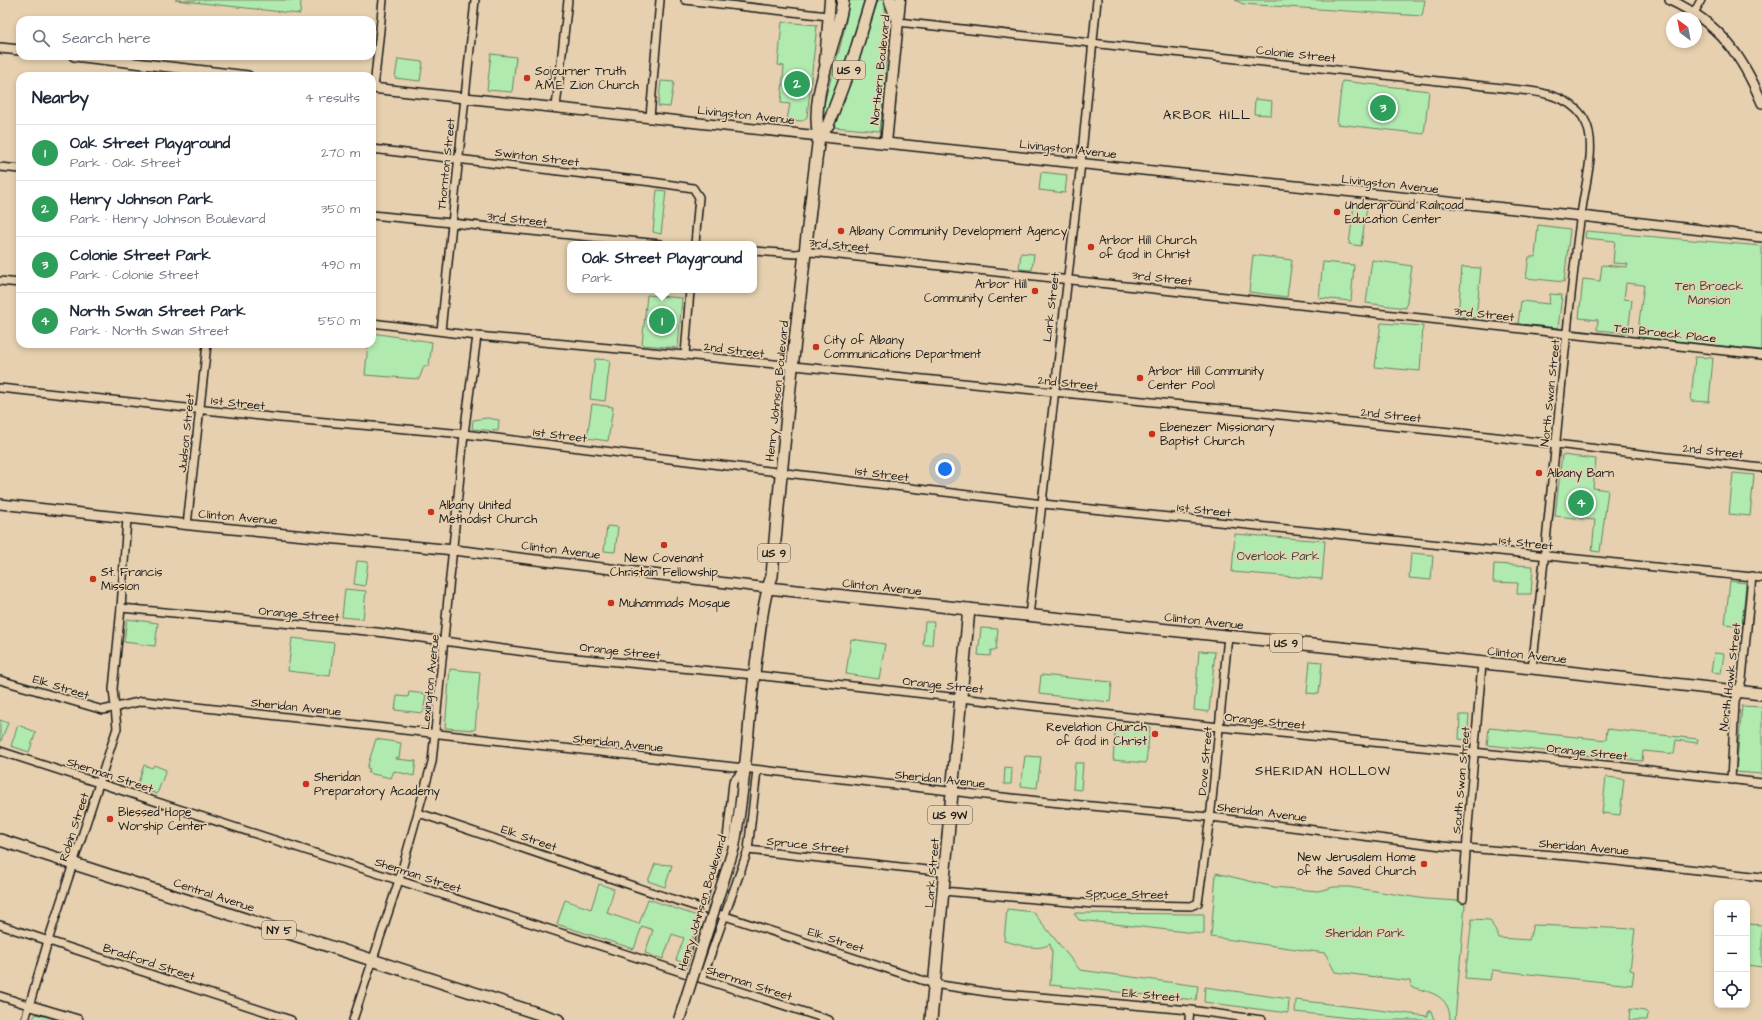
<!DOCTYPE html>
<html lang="en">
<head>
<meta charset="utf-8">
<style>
	body { margin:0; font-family:"Architects Daughter",sans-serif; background:#f6f6f7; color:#1f2937 }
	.controls { position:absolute; right:12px; bottom:12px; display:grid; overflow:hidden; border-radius:8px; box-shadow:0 2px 6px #0003 }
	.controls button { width:36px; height:36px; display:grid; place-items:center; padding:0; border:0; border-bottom:1px solid #e0e1e3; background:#fff; color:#1f2937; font:20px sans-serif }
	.compass { position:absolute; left:1666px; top:12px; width:36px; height:36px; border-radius:50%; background:#fff; box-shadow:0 2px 6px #0003; rotate:328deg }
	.you { position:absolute; left:945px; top:469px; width:14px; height:14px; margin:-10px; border:3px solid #fff; border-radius:50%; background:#1a73e8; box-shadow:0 0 0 6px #1a73e833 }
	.badge { display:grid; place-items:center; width:26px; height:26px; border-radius:50%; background:#2563eb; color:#fff; font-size:13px; font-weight:700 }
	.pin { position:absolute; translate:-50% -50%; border:2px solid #fff; box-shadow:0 1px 4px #0006 }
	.popup { position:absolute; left:567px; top:241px; width:190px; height:52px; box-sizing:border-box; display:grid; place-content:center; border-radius:8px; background:#fff; filter:drop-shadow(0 1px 3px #0005); font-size:13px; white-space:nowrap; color:#747a83 }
	.popup b { font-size:15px; color:#1f2937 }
	.popup::after { content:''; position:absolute; left:50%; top:100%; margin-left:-8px; border:8px solid transparent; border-top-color:#fff }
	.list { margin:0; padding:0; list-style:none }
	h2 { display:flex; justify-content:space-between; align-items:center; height:52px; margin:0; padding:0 16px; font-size:17px }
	h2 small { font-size:13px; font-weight:400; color:#747a83 }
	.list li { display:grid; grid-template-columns:26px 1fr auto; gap:12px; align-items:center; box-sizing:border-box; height:56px; padding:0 16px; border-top:1px solid #e0e1e3 }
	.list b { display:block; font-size:15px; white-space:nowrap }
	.list p { margin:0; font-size:13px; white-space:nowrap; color:#747a83 }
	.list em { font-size:13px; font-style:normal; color:#747a83 }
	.icon { flex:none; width:22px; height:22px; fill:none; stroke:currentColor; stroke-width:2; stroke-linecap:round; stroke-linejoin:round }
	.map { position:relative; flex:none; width:1762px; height:1020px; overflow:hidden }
	.search { position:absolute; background:#fff; box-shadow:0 2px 6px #0003; left:16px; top:16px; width:360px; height:44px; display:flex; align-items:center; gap:10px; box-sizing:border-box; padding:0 14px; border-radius:12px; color:#747a83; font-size:15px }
	.panel { position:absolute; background:#fff; box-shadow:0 2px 6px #0003; left:16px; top:72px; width:360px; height:276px; border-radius:12px }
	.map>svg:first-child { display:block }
	.green { fill:#b0eaaf; stroke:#668366 }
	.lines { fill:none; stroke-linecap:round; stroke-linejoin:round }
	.minor-casing { stroke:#1c1c1c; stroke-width:10 }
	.tertiary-casing { stroke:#1c1c1c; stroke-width:12 }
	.secondary-casing { stroke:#1c1c1c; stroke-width:13 }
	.primary-casing { stroke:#1c1c1c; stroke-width:14 }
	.minor { stroke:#e6d0af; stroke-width:7 }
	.tertiary { stroke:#e6d0af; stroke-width:9 }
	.secondary { stroke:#e6d0af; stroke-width:10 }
	.primary { stroke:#e6d0af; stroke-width:11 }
	.secondary-bridge-casing { stroke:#1c1c1c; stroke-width:13; stroke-linecap:butt }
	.secondary-bridge { stroke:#e6d0af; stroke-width:10 }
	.poi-dot { fill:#c8321e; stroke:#e6d0af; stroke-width:1.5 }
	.labels { text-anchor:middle; stroke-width:3.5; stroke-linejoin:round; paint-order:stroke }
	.shield { fill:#e6d0af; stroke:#595248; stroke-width:1 }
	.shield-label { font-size:11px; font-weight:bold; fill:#1c1c1c }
	.street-label { font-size:12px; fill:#1c1c1c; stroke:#e6d0af }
	.poi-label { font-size:12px; fill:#1c1c1c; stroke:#e6d0af; text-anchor:start }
	.park-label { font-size:12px; fill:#3a4539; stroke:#e6d0af }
	.neighbourhood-label { font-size:13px; letter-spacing:1px; fill:#1c1c1c; stroke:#e6d0af }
</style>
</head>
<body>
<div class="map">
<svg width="1762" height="1020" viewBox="0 0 1762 1020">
	<rect width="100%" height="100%" fill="#e6d0af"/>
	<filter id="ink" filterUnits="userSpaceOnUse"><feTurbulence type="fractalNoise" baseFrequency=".025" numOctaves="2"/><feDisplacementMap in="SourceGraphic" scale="8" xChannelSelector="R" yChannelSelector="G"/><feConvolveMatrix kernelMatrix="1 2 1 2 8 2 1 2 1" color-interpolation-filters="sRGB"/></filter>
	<g filter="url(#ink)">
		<g class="green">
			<polygon points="175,0 301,0 300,14"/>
			<path d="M849 0H865L862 15 823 123 820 122C828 81 845 42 849 0Z"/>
			<polygon points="878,0 885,0 886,69 880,131 832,127 833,121 864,43"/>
			<polygon points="1235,0 1425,0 1422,16 1243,4"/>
			<polygon points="782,22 817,25 807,117 802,121 787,120 790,104 781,103 784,66 778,65"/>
			<polygon points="491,54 516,57 512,92 487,90"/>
			<polygon points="398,59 423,62 420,81 395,78"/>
			<polygon points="661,81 674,82 670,107 658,106"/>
			<polygon points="1342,81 1429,91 1424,134 1337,124"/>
			<polygon points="1255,99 1272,101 1271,115 1254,114"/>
			<polygon points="1041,172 1067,175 1065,193 1039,190"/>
			<polygon points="657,190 666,191 661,234 653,232"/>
			<polygon points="1354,205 1367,207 1361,246 1349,244"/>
			<polygon points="1538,225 1570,229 1564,282 1526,278 1529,257 1535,257"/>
			<polygon points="1586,231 1762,246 1762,350 1637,337 1644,285 1626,283 1624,299 1632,300 1628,333 1597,330 1598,320 1579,318 1583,279 1600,281 1602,265 1627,267 1628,264 1613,263 1615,241 1585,238"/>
			<polygon points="1021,253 1034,254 1032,270 1019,269"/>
			<polygon points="1253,255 1292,260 1287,297 1249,292"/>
			<polygon points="1372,260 1412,266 1406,308 1366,303"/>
			<polygon points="1323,262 1354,265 1351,301 1319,298"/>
			<polygon points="1462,267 1481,268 1476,318 1458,316"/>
			<polygon points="1550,294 1562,295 1558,328 1518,324 1521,301 1549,304"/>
			<polygon points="647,295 682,298 678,348 642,345"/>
			<polygon points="1381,323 1423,326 1420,371 1375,367"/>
			<polygon points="372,333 432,342 429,366 424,366 419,379 365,375 368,344 372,344"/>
			<polygon points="1695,357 1713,358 1709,402 1691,401"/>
			<polygon points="595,359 610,360 605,401 590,399"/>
			<polygon points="592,404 613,407 608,441 587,438"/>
			<polygon points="487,418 499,420 498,431 472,429 473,420"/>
			<polygon points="1562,455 1596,459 1593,488 1608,490 1600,552 1592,551 1595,520 1555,516"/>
			<polygon points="1733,473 1754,475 1750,516 1729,514"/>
			<polygon points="607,526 618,527 615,552 604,551"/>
			<polygon points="1235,534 1325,541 1322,579 1232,572"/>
			<polygon points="1411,553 1433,555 1431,580 1409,578"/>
			<polygon points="357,561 368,562 365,586 354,584"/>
			<polygon points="1494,564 1533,566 1531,594 1517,594 1518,583 1493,582"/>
			<polygon points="1730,581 1746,583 1742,626 1725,624"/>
			<polygon points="345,589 366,591 363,619 342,617"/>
			<polygon points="127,619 158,623 155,646 124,642"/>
			<polygon points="925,622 934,622 932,645 923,645"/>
			<polygon points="981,628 998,629 996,650 991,650 990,656 978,655"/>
			<polygon points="292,638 334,643 330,676 288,671"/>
			<polygon points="851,639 885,644 879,679 846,674"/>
			<polygon points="1199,651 1215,652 1209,712 1194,710"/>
			<polygon points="1714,653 1724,654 1721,673 1711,672"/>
			<polygon points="1310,661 1322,662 1319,694 1307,693"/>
			<polygon points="450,669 480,672 475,730 445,728"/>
			<polygon points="1041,675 1112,682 1110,702 1039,694"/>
			<polygon points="409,692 426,694 423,713 395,710 397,696 408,697"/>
			<polygon points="1742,706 1762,707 1762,774 1736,772"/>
			<polygon points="1460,715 1469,715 1467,740 1459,739"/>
			<polygon points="0,720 8,723 0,743"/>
			<polygon points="1116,724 1150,727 1146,763 1113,760"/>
			<polygon points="18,725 36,732 29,752 11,746"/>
			<polygon points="1489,728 1606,740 1607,729 1698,739 1697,743 1676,740 1674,754 1643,751 1642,761 1487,745"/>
			<polygon points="376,739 401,743 399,758 396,757 395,759 416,761 414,776 394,771 391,778 368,773 370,769 367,768"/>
			<polygon points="1025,756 1041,757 1037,788 1021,786"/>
			<polygon points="1075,763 1083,763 1081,790 1073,789"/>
			<polygon points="144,765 152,768 154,765 166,770 157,794 137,786"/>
			<polygon points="1005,767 1012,768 1011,784 1004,784"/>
			<polygon points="1606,777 1624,779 1620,815 1602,813"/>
			<polygon points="655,864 672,865 665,887 648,881"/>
			<path d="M1216 873 1274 887 1318 891 1334 887H1349L1426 899 1459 901 1465 905 1455 1020H1450C1450 995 1430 992 1411 987L1410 981 1335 972 1325 953 1211 937Z"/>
			<polygon points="599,884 614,889 607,913 639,924 648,899 700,917 684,963 676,960 684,938 672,934 663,959 645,953 653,930 642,926 634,949 557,924 565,900 591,909"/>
			<path d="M1007 909 1033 912 1080 970 1198 986 1196 1000 1050 985 1052 953 1050 944C1037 952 1018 944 1004 941Z"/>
			<polygon points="1074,913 1204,914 1204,934 1079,920"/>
			<polygon points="1472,919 1490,920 1499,938 1529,940 1533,925 1635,929 1630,970 1634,971 1632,985 1492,970 1490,980 1465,978"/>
			<polygon points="1747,924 1762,925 1762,967 1747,965"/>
			<polygon points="1205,987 1289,999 1288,1013 1204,1002"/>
			<polygon points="1296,1000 1427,1016 1429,1011 1431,1011 1434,1020 1368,1020 1295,1012"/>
			<polygon points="1630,1009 1645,1011 1648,1014 1647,1020 1629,1020"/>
			<polygon points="36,1014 58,1020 32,1020"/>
		</g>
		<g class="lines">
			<defs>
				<g id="minor">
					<polyline points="685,0 828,16"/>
					<polyline points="1694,13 1701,0"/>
					<path d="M898 22 1530 91C1555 94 1583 104 1589 132 1594 154 1585 186 1582 209 1578 231 1576 254 1573 277 1558 407 1548 538 1532 668"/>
					<polyline points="374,88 383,0"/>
					<polyline points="556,107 568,0"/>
					<polyline points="650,117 660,0"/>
					<polyline points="372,149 652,182 693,188 699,197 695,244"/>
					<polyline points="0,167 20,169"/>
					<polyline points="372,215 660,244"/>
					<polyline points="754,251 795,254 812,252 1762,355"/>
					<polyline points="0,281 20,283"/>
					<polyline points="372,323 477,336 685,355 1470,434 1762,468"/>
					<polyline points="441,331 475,0"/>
					<polyline points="685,355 690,290"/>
					<polyline points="0,388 280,418 464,434 1043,504 1762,578"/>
					<polyline points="187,525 207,344"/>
					<polyline points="121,608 377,632 555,656 754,675 1219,727 1615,766 1762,783"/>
					<polyline points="1029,616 1081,163 1097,0"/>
					<polyline points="0,680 103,710 143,701 1039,801 1219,818 1442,846 1579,857 1762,877"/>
					<polyline points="0,751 829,1020"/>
					<polyline points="1731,780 1735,702 1742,679 1752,576"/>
					<polyline points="419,813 648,891 934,984 993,993 1190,1010 1262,1020"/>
					<polyline points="748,850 945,872"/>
					<polyline points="943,891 1093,904 1191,906 1198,903 1211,810 1228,636"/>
					<path d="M1463 899C1467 820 1476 742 1482 663"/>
					<polyline points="709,911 726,848 733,782 745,768"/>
					<polyline points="0,925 291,1020"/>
					<polyline points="688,975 702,932"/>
					<polyline points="702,979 748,850 757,770"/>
					<polyline points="0,996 28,1005"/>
					<polyline points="25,1020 48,941 117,728 113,689 121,608 127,518"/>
					<polyline points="353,1020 399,880 432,762 464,434 477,336"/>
					<polyline points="1189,1020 1190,1010"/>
				</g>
				<g id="tertiary">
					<path d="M1670 0C1719 23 1742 55 1762 103"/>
					<polyline points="0,48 20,50"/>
					<polyline points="74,56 248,76"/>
					<polyline points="372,88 819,136"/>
					<polyline points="886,143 1581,216 1762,237"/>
					<polyline points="0,504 200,526 454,550 768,588"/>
					<polyline points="28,1005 78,1020"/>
				</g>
				<g id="secondary">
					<polyline points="825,62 830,0"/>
					<polyline points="819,136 886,143 900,0"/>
					<path d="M734 847C746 783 748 718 757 654 760 632 762 609 768 588"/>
				</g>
				<g id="primary">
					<path d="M843 0C838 42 809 94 819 136 801 282 784 429 772 576L768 588 1532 668 1762 694"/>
					<polyline points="890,0 898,22"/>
					<polyline points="819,136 828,125 855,53 871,0"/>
					<polyline points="0,840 558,1020"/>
					<polyline points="931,1020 969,609"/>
				</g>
			</defs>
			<use href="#minor" class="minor-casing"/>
			<use href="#tertiary" class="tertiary-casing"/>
			<use href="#secondary" class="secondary-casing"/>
			<use href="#primary" class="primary-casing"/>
			<use href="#minor" class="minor"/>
			<use href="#tertiary" class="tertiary"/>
			<use href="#secondary" class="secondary"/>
			<use href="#primary" class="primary"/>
			<defs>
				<polyline id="secondary-bridge" points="679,1020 734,847"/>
			</defs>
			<use href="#secondary-bridge" class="secondary-bridge-casing"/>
			<use href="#secondary-bridge" class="secondary-bridge"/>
		</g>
	</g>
	<g class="poi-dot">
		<circle cx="527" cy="78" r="4"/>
		<circle cx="1337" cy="212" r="4"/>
		<circle cx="841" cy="231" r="4"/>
		<circle cx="1091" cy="247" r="4"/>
		<circle cx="1035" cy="291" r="4"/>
		<circle cx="816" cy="347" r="4"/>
		<circle cx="1140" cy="378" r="4"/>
		<circle cx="1152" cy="434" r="4"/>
		<circle cx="1539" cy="473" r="4"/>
		<circle cx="431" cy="512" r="4"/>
		<circle cx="664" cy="545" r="4"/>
		<circle cx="93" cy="579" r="4"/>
		<circle cx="611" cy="603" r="4"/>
		<circle cx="1155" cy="734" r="4"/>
		<circle cx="306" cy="784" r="4"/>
		<circle cx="110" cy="819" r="4"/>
		<circle cx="1424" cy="864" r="4"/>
	</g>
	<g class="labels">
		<g class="shield">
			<rect x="833" y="61" width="32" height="18" rx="3"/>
			<rect x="758" y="544" width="32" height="18" rx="3"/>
			<rect x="1270" y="634" width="32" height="18" rx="3"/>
			<rect x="928" y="806" width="44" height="18" rx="3"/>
			<rect x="262" y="921" width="34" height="18" rx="3"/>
		</g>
		<g class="shield-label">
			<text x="849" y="74">US 9</text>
			<text x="774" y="557">US 9</text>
			<text x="1286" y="647">US 9</text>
			<text x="950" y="819">US 9W</text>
			<text x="279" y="934">NY 5</text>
		</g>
		<g class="street-label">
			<text transform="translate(1296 54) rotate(6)" y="4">Colonie Street</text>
			<text transform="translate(880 70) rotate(-84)" y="4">Northern Boulevard</text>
			<text transform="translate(746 115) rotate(6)" y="4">Livingston Avenue</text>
			<text transform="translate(1068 149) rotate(6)" y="4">Livingston Avenue</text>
			<text transform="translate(537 157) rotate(7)" y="4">Swinton Street</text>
			<text transform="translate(446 164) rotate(-84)" y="4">Thornton Street</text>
			<text transform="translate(1390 184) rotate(6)" y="4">Livingston Avenue</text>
			<text transform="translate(517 219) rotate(6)" y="4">3rd Street</text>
			<text transform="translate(839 245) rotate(5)" y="4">3rd Street</text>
			<text transform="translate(1162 278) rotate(6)" y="4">3rd Street</text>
			<text transform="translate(1051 307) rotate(-83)" y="4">Lark Street</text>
			<text transform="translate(1484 314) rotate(6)" y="4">3rd Street</text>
			<text transform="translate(1665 333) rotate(6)" y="4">Ten Broeck Place</text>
			<text transform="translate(734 350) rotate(7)" y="4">2nd Street</text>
			<text transform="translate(1068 383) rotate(6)" y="4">2nd Street</text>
			<text transform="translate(777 391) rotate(-84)" y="4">Henry Johnson Boulevard</text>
			<text transform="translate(1550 393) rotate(-84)" y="4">North Swan Street</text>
			<text transform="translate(238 403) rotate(6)" y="4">1st Street</text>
			<text transform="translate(1391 415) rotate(6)" y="4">2nd Street</text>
			<text transform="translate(186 433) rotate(-84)" y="4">Judson Street</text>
			<text transform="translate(560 435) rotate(7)" y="4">1st Street</text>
			<text transform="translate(1713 451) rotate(6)" y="4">2nd Street</text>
			<text transform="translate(882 474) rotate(7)" y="4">1st Street</text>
			<text transform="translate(1204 510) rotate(6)" y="4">1st Street</text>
			<text transform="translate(238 517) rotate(5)" y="4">Clinton Avenue</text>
			<text transform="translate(1526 543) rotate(6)" y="4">1st Street</text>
			<text transform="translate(561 550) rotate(7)" y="4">Clinton Avenue</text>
			<text transform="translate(882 587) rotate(6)" y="4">Clinton Avenue</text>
			<text transform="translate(299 614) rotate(5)" y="4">Orange Street</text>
			<text transform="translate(1204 621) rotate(6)" y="4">Clinton Avenue</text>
			<text transform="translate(620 651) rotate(6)" y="4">Orange Street</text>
			<text transform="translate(1527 655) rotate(6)" y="4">Clinton Avenue</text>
			<text transform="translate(1730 677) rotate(-83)" y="4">North Hawk Street</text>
			<text transform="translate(430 682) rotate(-84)" y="4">Lexington Avenue</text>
			<text transform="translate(943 685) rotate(6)" y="4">Orange Street</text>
			<text transform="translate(61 687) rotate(17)" y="4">Elk Street</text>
			<text transform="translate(296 707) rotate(6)" y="4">Sheridan Avenue</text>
			<text transform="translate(1265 721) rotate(6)" y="4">Orange Street</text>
			<text transform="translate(618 743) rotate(6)" y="4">Sheridan Avenue</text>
			<text transform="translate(1587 752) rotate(6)" y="4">Orange Street</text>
			<text transform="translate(1205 761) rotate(-85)" y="4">Dove Street</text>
			<text transform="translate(110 775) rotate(18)" y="4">Sherman Street</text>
			<text transform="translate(940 779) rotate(6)" y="4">Sheridan Avenue</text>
			<text transform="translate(1461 780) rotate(-85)" y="4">South Swan Street</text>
			<text transform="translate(1262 812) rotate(7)" y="4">Sheridan Avenue</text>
			<text transform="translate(74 827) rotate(-72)" y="4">Robin Street</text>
			<text transform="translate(529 838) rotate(19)" y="4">Elk Street</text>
			<text transform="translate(808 845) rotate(6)" y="4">Spruce Street</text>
			<text transform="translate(1584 847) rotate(5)" y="4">Sheridan Avenue</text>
			<text transform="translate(932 873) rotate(-85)" y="4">Lark Street</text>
			<text transform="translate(418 875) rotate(18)" y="4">Sherman Street</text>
			<text transform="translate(1127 894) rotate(1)" y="4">Spruce Street</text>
			<text transform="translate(214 895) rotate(18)" y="4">Central Avenue</text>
			<text transform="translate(702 903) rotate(-73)" y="4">Henry Johnson Boulevard</text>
			<text transform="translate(836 940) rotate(18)" y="4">Elk Street</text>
			<text transform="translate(149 962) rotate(18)" y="4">Bradford Street</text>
			<text transform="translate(749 983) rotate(18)" y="4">Sherman Street</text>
			<text transform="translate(1151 995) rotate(5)" y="4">Elk Street</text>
		</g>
		<g class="poi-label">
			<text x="535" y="75">Sojourner Truth<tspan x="535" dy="14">A.M.E. Zion Church</tspan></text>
			<text x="1345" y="209">Underground Railroad<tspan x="1345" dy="14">Education Center</tspan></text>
			<text x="849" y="235">Albany Community Development Agency</text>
			<text x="1099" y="244">Arbor Hill Church<tspan x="1099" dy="14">of God in Christ</tspan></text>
			<text x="1027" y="288" text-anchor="end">Arbor Hill<tspan x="1027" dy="14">Community Center</tspan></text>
			<text x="824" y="344">City of Albany<tspan x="824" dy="14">Communications Department</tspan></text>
			<text x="1148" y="375">Arbor Hill Community<tspan x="1148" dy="14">Center Pool</tspan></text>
			<text x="1160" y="431">Ebenezer Missionary<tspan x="1160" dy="14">Baptist Church</tspan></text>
			<text x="1547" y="477">Albany Barn</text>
			<text x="439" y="509">Albany United<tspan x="439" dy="14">Methodist Church</tspan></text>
			<text x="664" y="562" text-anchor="middle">New Covenant<tspan x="664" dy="14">Christain Fellowship</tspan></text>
			<text x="101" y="576">St. Francis<tspan x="101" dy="14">Mission</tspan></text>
			<text x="619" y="607">Muhammads Mosque</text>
			<text x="1147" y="731" text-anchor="end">Revelation Church<tspan x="1147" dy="14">of God in Christ</tspan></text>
			<text x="314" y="781">Sheridan<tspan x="314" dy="14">Preparatory Academy</tspan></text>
			<text x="118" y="816">Blessed Hope<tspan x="118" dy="14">Worship Center</tspan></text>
			<text x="1416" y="861" text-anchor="end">New Jerusalem Home<tspan x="1416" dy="14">of the Saved Church</tspan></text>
		</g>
		<g class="park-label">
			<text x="1709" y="290">Ten Broeck<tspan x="1709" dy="14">Mansion</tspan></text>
			<text x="1278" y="560">Overlook Park</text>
			<text x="1365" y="937">Sheridan Park</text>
		</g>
		<g class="neighbourhood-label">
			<text x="1207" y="119">ARBOR HILL</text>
			<text x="1323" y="775">SHERIDAN HOLLOW</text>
		</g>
	</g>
</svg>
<div class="controls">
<button>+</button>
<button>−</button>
<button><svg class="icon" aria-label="locate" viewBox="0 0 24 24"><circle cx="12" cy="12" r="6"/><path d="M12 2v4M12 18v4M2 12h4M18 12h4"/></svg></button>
</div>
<svg class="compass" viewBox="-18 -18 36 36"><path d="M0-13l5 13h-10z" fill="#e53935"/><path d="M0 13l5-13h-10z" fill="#747a83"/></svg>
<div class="you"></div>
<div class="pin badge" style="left:662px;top:321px;background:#2e9e5b">1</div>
<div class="popup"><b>Oak Street Playground</b>Park</div>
<div class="pin badge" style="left:797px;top:84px;background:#2e9e5b">2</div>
<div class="pin badge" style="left:1383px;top:108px;background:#2e9e5b">3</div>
<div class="pin badge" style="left:1581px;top:503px;background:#2e9e5b">4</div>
<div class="search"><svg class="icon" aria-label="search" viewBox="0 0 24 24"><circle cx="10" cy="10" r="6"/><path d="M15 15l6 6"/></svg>Search here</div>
<section class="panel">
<h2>Nearby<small>4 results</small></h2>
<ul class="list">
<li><span class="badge" style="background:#2e9e5b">1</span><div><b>Oak Street Playground</b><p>Park · Oak Street</p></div><em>270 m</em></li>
<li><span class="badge" style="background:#2e9e5b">2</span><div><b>Henry Johnson Park</b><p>Park · Henry Johnson Boulevard</p></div><em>350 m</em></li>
<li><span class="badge" style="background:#2e9e5b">3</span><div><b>Colonie Street Park</b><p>Park · Colonie Street</p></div><em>490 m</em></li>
<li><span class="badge" style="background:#2e9e5b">4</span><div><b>North Swan Street Park</b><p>Park · North Swan Street</p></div><em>550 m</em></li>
</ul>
</section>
</div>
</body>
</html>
